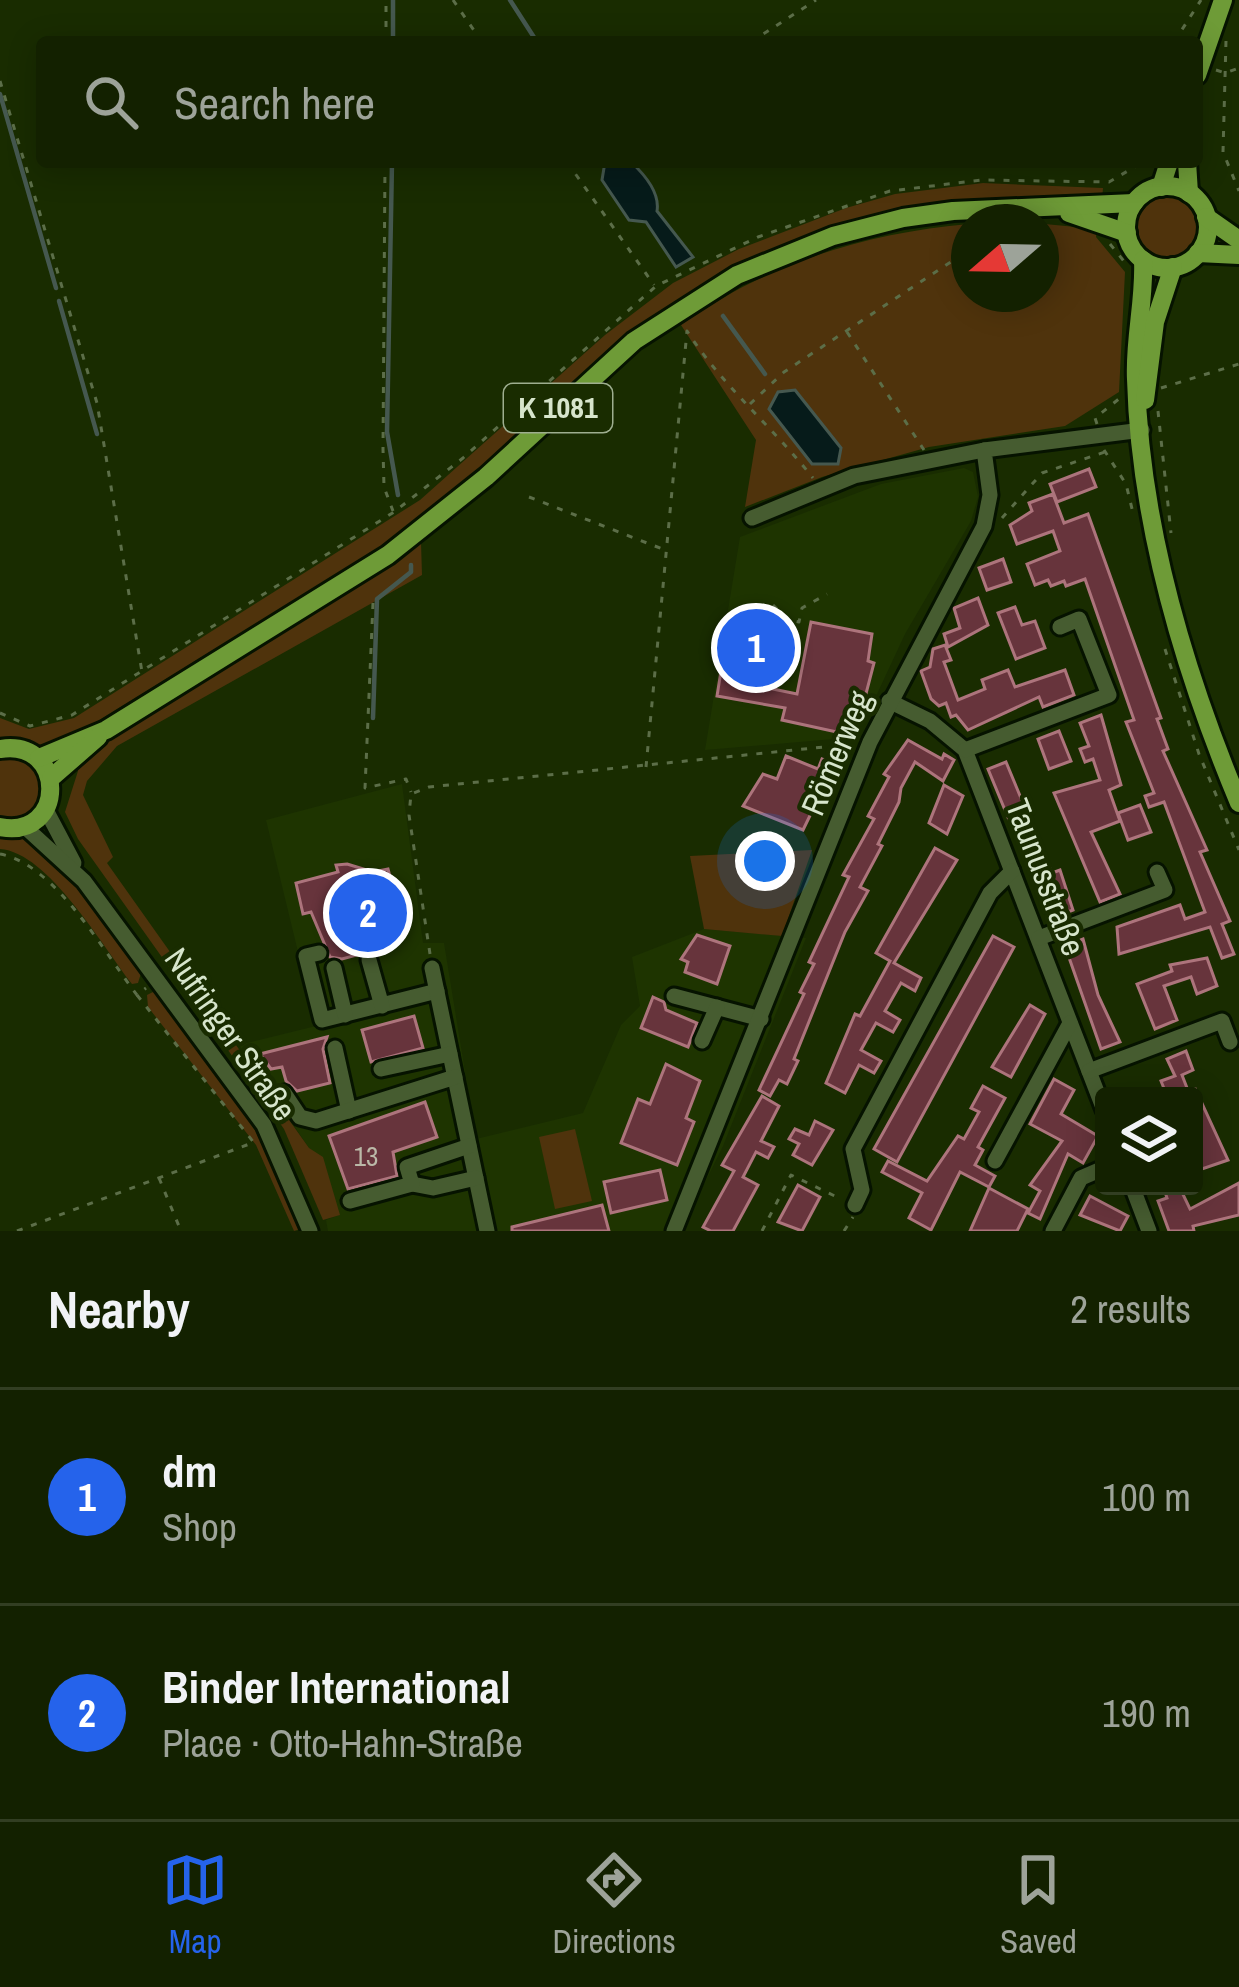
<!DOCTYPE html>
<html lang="en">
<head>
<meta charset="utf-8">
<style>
	body { margin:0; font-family:"Archivo Narrow",sans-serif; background:#202e0f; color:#f1f3f6 }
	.controls { position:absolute; right:36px; bottom:36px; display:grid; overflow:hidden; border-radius:12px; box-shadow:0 6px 30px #0003 }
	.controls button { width:108px; height:108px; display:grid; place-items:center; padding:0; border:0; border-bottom:3px solid #323e22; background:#132100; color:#f1f3f6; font:60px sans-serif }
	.compass { position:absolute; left:951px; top:204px; width:108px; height:108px; border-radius:50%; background:#132100; box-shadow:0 6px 30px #0003; rotate:250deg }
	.you { position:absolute; left:765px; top:861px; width:42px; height:42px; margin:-30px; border:9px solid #fff; border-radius:50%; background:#1a73e8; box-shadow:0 0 0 18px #1a73e833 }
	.badge { display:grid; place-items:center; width:78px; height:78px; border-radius:50%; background:#2563eb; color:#fff; font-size:39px; font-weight:700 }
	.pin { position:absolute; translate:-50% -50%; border:6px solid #fff; box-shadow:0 3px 12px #0006 }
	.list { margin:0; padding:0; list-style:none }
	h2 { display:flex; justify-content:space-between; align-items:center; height:156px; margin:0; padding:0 48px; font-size:51px }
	h2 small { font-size:39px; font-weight:400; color:#9da399 }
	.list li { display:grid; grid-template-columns:78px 1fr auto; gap:36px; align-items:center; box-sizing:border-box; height:216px; padding:0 48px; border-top:3px solid #323e22 }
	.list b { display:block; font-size:45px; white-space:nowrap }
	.list p { margin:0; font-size:39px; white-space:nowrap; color:#9da399 }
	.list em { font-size:39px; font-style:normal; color:#9da399 }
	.icon { flex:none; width:66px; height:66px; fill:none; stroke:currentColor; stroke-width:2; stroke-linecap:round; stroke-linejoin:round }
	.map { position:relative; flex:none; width:1239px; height:1231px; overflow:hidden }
	.search { position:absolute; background:#132100; box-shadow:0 6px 30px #0003; left:36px; right:36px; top:36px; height:132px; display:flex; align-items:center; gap:30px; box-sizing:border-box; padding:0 42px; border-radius:12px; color:#9da399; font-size:45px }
	.sheet { height:588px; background:#132100 }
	nav { display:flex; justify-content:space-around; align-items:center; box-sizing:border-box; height:168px; border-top:3px solid #323e22; background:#132100; font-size:33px; color:#9da399 }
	nav a { display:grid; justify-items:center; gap:6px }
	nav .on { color:#2563eb }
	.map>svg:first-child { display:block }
	.built { fill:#1e3400 }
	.green { fill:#4f330c }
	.water { fill:#061b1a; stroke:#45584f; stroke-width:3 }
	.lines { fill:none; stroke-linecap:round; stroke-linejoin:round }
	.stream { stroke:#45584f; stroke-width:4.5 }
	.building { fill:#67343c; stroke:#ad747c; stroke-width:3 }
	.minor-casing { stroke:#061300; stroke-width:21 }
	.major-casing { stroke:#061300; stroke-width:24 }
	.path { stroke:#5c6e48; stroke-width:3; stroke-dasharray:6 9; stroke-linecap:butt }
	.minor { stroke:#465c30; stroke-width:15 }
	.major { stroke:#6e9b37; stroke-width:18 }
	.labels { text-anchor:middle; stroke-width:9; stroke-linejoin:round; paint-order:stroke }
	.number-label { font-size:27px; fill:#bbb9a8 }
	.shield { fill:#192c00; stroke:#9eae8f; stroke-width:3 }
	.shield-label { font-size:30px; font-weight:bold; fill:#d7e5cc }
	.street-label { font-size:33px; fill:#d7e5cc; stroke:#192c00 }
</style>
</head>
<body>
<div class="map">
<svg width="1239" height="1231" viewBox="0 0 1239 1231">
	<rect width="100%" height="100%" fill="#192c00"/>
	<g class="built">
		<polygon points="964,468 973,472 978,497 971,521 905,634 857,737 705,750 740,537 881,484"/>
		<polygon points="402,784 423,943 444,943 476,1139 583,1113 621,1025 640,1006 632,957 704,929 806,938 723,1146 681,1231 328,1231 326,1220 339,1215 309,1148 239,1045 316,1026 266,820"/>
	</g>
	<g class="green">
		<polygon points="983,183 1103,188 1102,199 978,198 896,208 759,254 677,300 613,347 418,524 75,735 51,746 0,740 0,718 29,729 74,718 420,500 605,335 673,283 739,249 846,208 895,194"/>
		<circle cx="1167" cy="226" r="34"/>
		<path d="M1014 221 1097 229 1096 237 1125 272 1119 392 1065 426 929 447 822 477 745 507 756 440 681 325C765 264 865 233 969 224V294H1041V222H998Z"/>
		<polygon points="421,542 422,575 117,746 87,781 83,795 113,857 107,863 309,1148 323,1157 340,1215 323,1220 284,1129 78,839 65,812 78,771 75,765 88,753"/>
		<polygon points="15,755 39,769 42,803 26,819 0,820 0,757"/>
		<path d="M0 832C66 844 104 919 142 970L138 983 132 984C103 947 48 852 0 849Z"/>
		<polygon points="812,850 782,936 704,929 690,856"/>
		<path d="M155 991C216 1041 271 1157 301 1229L294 1231 256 1145 148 1007 147 995Z"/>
		<polygon points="575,1129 592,1201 555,1209 539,1137"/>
	</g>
	<g class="water">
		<path d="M605 162H631C644 174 660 193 657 211L693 257 676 267 646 222 629 220 602 180Z"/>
		<polygon points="795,390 841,448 838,464 812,464 769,409 778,392"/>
	</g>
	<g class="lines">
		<g class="stream">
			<polyline points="510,0 537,42"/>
			<polyline points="393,42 393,0"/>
			<polyline points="0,94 56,288"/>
			<polyline points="392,162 387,432 398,495"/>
			<polyline points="59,301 97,434"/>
			<polyline points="723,316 765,374"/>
			<polyline points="373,718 377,599 411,572 411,565"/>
		</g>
	</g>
	<g class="building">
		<polygon points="1089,469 1096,487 1057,502 1050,484"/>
		<polygon points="1053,494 1064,523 1088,514 1161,718 1157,719 1168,749 1163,751 1207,850 1200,852 1230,921 1222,924 1234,954 1222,958 1210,927 1119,954 1117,927 1180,905 1185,919 1205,912 1164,802 1149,807 1145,796 1154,793 1126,722 1134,720 1085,579 1066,586 1064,581 1051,586 1048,580 1035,585 1027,564 1060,551 1053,531 1017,544 1010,525 1032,511 1029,503"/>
		<polygon points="1003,559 1011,582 987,590 979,568"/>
		<polygon points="978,598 988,625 948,647 944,634 960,628 954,608"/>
		<polygon points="1015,607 1022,625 1035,621 1045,648 1016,659 998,613"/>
		<polygon points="737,615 785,624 773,689 797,694 811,622 872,634 868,661 874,663 855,736 782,720 785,708 717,696 721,671 727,673"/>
		<polygon points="945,645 951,660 944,662 958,700 985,689 982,680 1008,670 1015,687 1065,670 1074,695 1043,707 1039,697 968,730 956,715 951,717 946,703 939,706 931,699 921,671 930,667 933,649"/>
		<polygon points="1101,715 1121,785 1109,790 1120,821 1091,832 1120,894 1100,902 1054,793 1100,780 1093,759 1085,762 1080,749 1089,746 1080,723"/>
		<polygon points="1059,731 1071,761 1049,769 1038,739"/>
		<polygon points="908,740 942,759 944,754 954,760 943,781 915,762 901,788 899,802 878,844 882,846 860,887 868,891 845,932 794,1059 798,1061 787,1084 779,1080 770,1096 759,1090 804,994 800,992 814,964 809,962 849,877 843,875 874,819 868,816 889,777 884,774"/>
		<polygon points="786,756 818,769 822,759 835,764 803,830 743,806 763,774 777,779"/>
		<polygon points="1006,762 1052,873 1060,870 1073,910 1050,919 988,769"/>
		<polygon points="944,785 963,796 947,834 929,823"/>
		<polygon points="1140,805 1151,832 1128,840 1118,813"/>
		<polygon points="935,848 957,860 894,963 921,978 915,991 901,983 885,1011 900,1020 893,1032 876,1023 861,1050 881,1061 874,1073 859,1065 845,1093 826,1083 855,1014 860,1016 890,961 876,953"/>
		<polygon points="347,864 373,872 388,869 396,898 381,902 375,930 355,944 357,955 342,959 330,957 311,912 303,914 296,883 338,872 336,865"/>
		<polygon points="697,935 730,946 717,984 685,972 688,962 681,959"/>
		<polygon points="993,936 1014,947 897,1162 874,1149"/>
		<polygon points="1083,939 1098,995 1120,1042 1101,1049 1065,946"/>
		<polygon points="1207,958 1217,986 1197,994 1191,977 1164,986 1177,1020 1155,1029 1137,984 1172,971 1170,965"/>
		<polygon points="653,997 664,1002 666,1010 697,1023 688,1047 641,1028"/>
		<polygon points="1030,1005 1045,1014 1011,1077 992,1067"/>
		<polygon points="414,1016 423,1048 371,1062 362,1030"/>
		<polygon points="327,1037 323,1049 330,1083 297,1091 286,1081 282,1067 271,1069 260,1054"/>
		<polygon points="1186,1051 1193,1070 1182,1075 1187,1088 1167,1096 1161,1081 1175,1076 1167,1059"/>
		<polygon points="666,1064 700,1081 686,1118 694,1122 677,1165 621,1143 638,1099 650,1104"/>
		<polygon points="1054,1079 1074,1090 1061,1114 1098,1136 1083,1163 1068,1154 1040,1219 1028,1213 1040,1191 1030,1185 1062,1141 1030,1124"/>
		<polygon points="983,1086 1005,1098 978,1147 983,1150 975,1165 995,1176 989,1187 960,1172 931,1230 909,1218 922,1193 882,1172 888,1161 927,1181 958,1136 964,1139 979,1112 971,1108"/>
		<polygon points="1195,1088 1228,1160 1202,1169 1194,1157"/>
		<polygon points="762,1096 779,1106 761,1141 774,1147 768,1158 756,1152 743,1177 758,1185 733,1231 711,1231 703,1227 734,1171 722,1165"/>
		<polygon points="425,1102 437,1137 393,1152 397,1176 348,1189 329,1136"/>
		<polygon points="815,1121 833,1130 812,1165 793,1155 799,1144 789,1139 795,1129 809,1135"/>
		<polygon points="660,1170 667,1200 611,1213 604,1182"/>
		<polygon points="1239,1183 1239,1215 1193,1226 1194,1231 1169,1231 1158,1201 1167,1198 1163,1186 1179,1186 1190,1209"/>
		<polygon points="798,1185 820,1197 802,1231 778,1222"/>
		<polygon points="989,1188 1028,1209 1017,1231 970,1231"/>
		<polygon points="1090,1196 1128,1216 1120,1231 1080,1215"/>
		<polygon points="602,1205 609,1231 512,1231 512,1227"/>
	</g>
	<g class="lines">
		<defs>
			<g id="minor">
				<polyline points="752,518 854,476 984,450"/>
				<polyline points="889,701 930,721 965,750 1104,1110"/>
				<polyline points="965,750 1109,695 1079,619 1060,627"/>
				<polyline points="46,810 74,863"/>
				<polyline points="25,827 84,881 264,1125 310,1231"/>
				<polyline points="1039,938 1165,890 1157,872"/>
				<polyline points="319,953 306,956 322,1020 437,991"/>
				<polyline points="369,960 382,1006"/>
				<polyline points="334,968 345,1015"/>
				<polyline points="432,968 487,1231"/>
				<polyline points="674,996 761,1019"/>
				<polyline points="702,1041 717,1007"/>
				<polyline points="335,1048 349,1111"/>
				<polyline points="381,1069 450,1054"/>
				<polyline points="1089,1071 1222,1021 1230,1042"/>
				<polyline points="284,1093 300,1117 316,1121 455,1077"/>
				<polyline points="995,1161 1070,1023"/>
				<polyline points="412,1184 433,1188 476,1178"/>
				<polyline points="1132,1186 1149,1231"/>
				<polyline points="350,1201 412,1184 407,1167 469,1146"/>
				<polyline points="855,1205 862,1190 853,1149 990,893 1012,871"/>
				<polyline points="674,1231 870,742 984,526 990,495 984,450 1142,430"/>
				<polyline points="1053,1231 1081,1178 1104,1168"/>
			</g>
			<g id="major">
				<polyline points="1197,75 1223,0"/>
				<polyline points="1187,162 1189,193"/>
				<circle cx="1167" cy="227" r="41"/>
				<polyline points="1161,187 1169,162"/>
				<polyline points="1069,213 1127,233"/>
				<polyline points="1206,217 1239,240"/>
				<polyline points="1198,253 1239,255"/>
				<path d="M1143 260C1145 300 1134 339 1136 379 1140 525 1183 669 1239 803"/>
				<polyline points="1145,400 1155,322 1173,267"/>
				<path d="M0 749C67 738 67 840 0 827"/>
				<polyline points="39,758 106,730 388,555 486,477 634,341 737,275 833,236 903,218 953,211 1134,203"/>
				<polyline points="51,778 98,737"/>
			</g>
		</defs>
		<use href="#minor" class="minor-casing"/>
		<use href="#major" class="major-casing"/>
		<g class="path">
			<polyline points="453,0 482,42"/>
			<polyline points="1226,41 1223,152 1239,191"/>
			<polyline points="386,42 386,0"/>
			<polyline points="751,42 816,0"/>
			<polyline points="1174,42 1201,0"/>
			<polyline points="1216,70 1225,73 1239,68"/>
			<polyline points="0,81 97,403 142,672"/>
			<polyline points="385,162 383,449 384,487 393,511"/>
			<polyline points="567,162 654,285"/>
			<polyline points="1110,244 1127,265"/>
			<polyline points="847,332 924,450"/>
			<polyline points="1161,388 1239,364"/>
			<polyline points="750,404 784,372 969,250"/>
			<polyline points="1158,411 1171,533"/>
			<polyline points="1097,424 1095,418 1120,398"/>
			<polyline points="1104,450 1126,484 1134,517"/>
			<polyline points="529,497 665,550"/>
			<polyline points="1002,518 1042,473 1105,452"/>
			<polyline points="373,603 365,788 406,779 411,792"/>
			<polyline points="773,605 788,620 799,622 802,608 827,594"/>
			<polyline points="1165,649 1199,754 1239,850"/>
			<polyline points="0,713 30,726 72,715 394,512 463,458 656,286 758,237 890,191 982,180 1109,182 1143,162"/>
			<path d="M646 767 687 331C723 387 772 426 813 478"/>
			<path d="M0 854C55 864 103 951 137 995L146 988"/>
			<polyline points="430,954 409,815 411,794 429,787 854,744"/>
			<polyline points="137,995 255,1144"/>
			<polyline points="159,1178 181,1231"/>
			<polyline points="17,1231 252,1143"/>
			<polyline points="762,1231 791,1175 841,1199"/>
			<polyline points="844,1231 853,1217"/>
		</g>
		<use href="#minor" class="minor"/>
		<use href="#major" class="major"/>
	</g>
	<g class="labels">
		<g class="number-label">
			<text x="366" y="1166">13</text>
		</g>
		<rect class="shield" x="504" y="384" width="108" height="48" rx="9"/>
		<g class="shield-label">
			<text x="558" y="418">K 1081</text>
		</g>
		<g class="street-label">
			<text transform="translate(836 753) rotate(-67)" y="12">Römerweg</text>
			<text transform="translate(1046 877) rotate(69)" y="12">Taunusstraße</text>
			<text transform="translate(231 1034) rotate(55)" y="12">Nufringer Straße</text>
		</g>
	</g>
</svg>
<div class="controls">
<button><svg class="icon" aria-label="layers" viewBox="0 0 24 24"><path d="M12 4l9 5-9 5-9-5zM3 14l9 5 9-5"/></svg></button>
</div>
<svg class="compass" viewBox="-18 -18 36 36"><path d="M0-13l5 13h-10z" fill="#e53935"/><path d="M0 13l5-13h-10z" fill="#9da399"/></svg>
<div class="you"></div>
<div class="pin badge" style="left:756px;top:648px">1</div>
<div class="pin badge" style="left:368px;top:913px">2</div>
<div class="search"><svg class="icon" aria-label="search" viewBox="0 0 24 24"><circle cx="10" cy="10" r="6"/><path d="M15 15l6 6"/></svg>Search here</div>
</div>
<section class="sheet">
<h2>Nearby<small>2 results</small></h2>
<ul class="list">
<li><span class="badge">1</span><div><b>dm</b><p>Shop</p></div><em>100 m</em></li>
<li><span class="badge">2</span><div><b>Binder International</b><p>Place · Otto-Hahn-Straße</p></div><em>190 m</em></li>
</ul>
</section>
<nav>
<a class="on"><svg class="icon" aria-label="map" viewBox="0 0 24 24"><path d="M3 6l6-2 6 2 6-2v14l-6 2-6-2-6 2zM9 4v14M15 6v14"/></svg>Map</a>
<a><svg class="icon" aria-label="directions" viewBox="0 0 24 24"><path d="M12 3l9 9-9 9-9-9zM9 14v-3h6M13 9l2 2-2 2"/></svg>Directions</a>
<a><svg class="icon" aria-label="saved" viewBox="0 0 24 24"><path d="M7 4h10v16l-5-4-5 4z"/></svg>Saved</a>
</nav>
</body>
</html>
